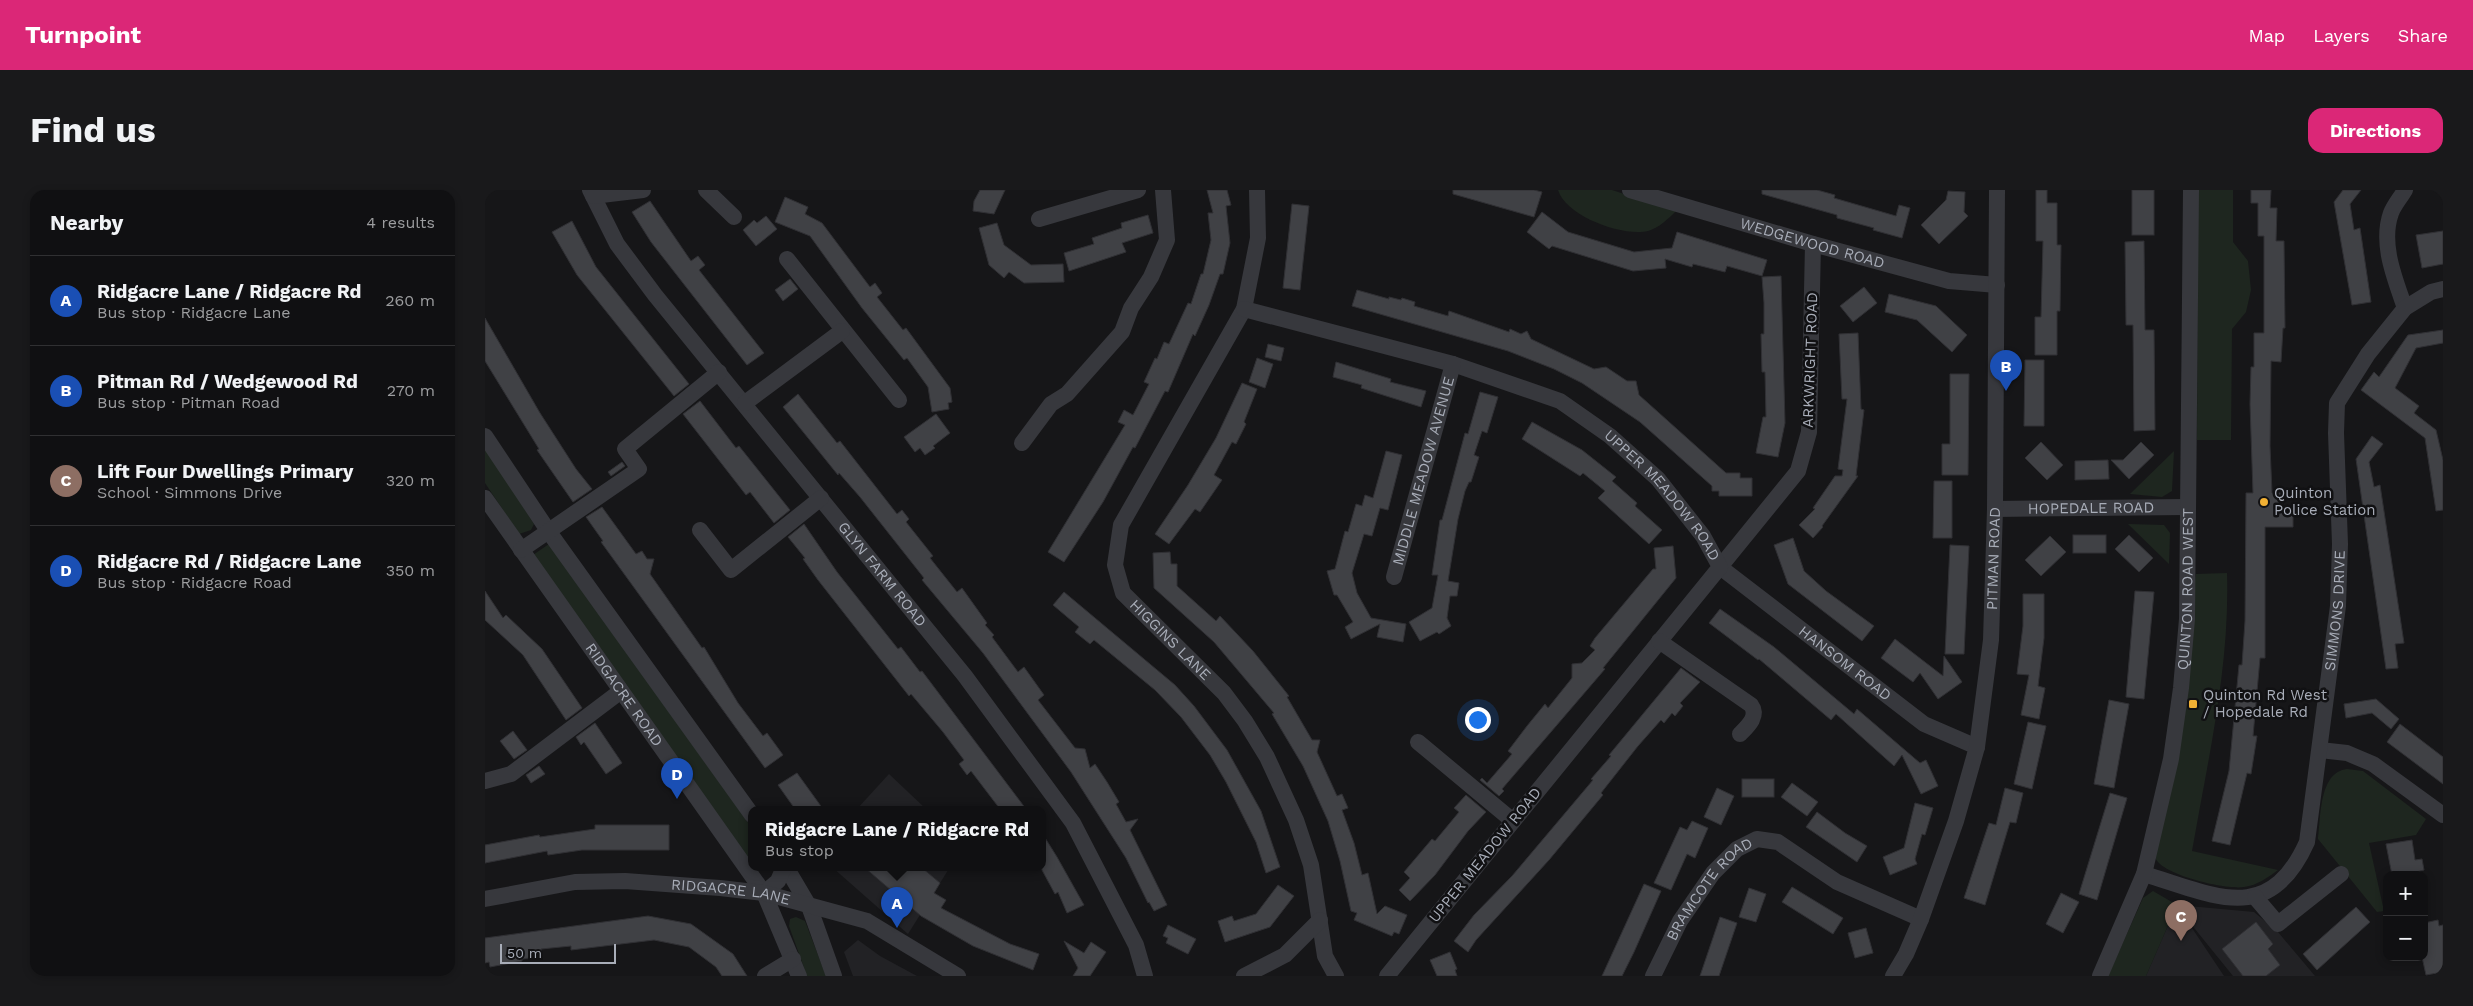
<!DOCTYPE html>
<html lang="en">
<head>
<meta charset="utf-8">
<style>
	body { margin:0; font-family:"Work Sans",sans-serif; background:#19191b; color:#f1f3f6 }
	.controls { position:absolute; right:15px; bottom:15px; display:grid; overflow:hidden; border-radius:10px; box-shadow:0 2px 8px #0003 }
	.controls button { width:45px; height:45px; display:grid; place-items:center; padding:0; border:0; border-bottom:1px solid #303032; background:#101012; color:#f1f3f6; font:25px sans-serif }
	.scale { position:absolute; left:15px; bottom:12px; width:116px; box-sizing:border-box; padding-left:5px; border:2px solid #a8adb8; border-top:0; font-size:14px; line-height:18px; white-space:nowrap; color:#a8adb8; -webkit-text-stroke:4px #111113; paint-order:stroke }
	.you { position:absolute; left:992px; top:529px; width:18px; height:18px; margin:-12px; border:4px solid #fff; border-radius:50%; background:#1a73e8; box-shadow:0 0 0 8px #1a73e833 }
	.badge { display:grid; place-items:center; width:32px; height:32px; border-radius:50%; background:#db2777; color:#fff; font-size:16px; font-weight:700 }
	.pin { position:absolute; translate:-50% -41px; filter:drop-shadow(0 1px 2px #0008) }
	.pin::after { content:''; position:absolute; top:26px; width:18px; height:15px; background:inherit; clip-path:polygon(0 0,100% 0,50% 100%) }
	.popup { position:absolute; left:263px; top:616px; width:298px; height:65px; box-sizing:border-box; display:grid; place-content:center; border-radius:10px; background:#101012; filter:drop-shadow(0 1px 4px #0005); font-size:16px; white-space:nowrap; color:#9c9d9f }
	.popup b { font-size:19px; color:#f1f3f6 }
	.popup::after { content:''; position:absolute; left:50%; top:100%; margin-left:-10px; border:10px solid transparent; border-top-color:#101012 }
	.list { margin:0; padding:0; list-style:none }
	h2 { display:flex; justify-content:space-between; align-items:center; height:65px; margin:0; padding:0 20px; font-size:21px }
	h2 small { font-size:16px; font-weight:400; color:#9c9d9f }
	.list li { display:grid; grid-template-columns:32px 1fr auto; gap:15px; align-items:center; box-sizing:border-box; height:90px; padding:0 20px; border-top:1px solid #303032 }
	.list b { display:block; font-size:19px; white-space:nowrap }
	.list p { margin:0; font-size:16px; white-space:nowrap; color:#9c9d9f }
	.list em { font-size:16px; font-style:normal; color:#9c9d9f }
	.map { position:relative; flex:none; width:1958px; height:786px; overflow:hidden; border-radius:15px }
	header { display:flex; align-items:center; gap:30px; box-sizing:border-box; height:70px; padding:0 25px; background:#db2777; color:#fff }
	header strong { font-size:24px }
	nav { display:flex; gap:28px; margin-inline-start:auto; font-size:18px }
	.intro { display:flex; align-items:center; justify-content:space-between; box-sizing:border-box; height:120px; padding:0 30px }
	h1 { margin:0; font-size:35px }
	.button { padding:12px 22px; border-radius:15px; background:#db2777; color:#fff; font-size:18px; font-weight:700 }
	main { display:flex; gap:30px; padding:0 30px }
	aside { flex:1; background:#101012; border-radius:15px; box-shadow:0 2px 8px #0003 }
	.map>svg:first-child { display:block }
	.built { fill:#222225 }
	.green { fill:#1e261f }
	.building { fill:#404145; stroke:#303034 }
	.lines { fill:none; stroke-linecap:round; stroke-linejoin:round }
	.minor { stroke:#37383d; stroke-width:16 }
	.poi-dot { fill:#f2b134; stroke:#111113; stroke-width:2 }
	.labels { text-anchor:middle; stroke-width:5; stroke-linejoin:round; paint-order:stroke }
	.street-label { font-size:15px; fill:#a8adb8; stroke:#111113 }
	.poi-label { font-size:15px; fill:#a8adb8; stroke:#111113; text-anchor:start }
</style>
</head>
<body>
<header>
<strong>Turnpoint</strong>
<nav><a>Map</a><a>Layers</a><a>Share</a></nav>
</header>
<div class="intro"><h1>Find us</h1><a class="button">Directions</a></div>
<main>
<aside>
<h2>Nearby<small>4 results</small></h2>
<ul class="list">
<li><span class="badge" style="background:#1a4fb4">A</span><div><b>Ridgacre Lane / Ridgacre Rd</b><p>Bus stop · Ridgacre Lane</p></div><em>260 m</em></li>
<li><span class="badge" style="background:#1a4fb4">B</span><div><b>Pitman Rd / Wedgewood Rd</b><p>Bus stop · Pitman Road</p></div><em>270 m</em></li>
<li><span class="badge" style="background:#8d6e63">C</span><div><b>Lift Four Dwellings Primary</b><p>School · Simmons Drive</p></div><em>320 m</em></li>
<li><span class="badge" style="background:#1a4fb4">D</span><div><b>Ridgacre Rd / Ridgacre Lane</b><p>Bus stop · Ridgacre Road</p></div><em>350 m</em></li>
</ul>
</aside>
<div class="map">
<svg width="1958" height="786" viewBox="0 0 1958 786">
	<rect width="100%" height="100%" fill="#161618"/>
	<g class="built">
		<polygon points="404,584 441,619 372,619"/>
		<polygon points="347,677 465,677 423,744"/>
		<polygon points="1692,715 1769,722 1793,742 1830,786 1748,786 1697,723 1739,786 1661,786"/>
		<polygon points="373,750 395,766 432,786 368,786 359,762"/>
	</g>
	<g class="green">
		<path d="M1073 0H1127L1191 21C1184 28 1174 38 1163 41 1137 47 1081 26 1073 0Z"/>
		<polygon points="1713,0 1748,0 1748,52 1763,71 1766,100 1761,122 1747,139 1746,250 1712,250"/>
		<polygon points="0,255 49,334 46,340 34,344 0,293"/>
		<polygon points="1689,261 1687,301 1677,307 1645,304"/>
		<polygon points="1643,334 1679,335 1685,343 1684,374"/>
		<polygon points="64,354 267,638 267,674 48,365"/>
		<path d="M1742 383C1745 477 1723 569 1707 661L1793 680C1782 688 1773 695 1759 697 1742 700 1675 685 1670 667L1711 384Z"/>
		<path d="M1862 579 1878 581 1941 629 1931 645 1884 653 1899 721 1892 722 1833 649C1836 627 1834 582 1862 579Z"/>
		<polygon points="1668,701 1692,715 1661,786 1623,786 1658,708"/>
		<polygon points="311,727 320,731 341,786 322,786 304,736 305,729"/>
	</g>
	<g class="building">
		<polygon points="495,0 520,0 509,24 488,21 489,11"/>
		<polygon points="722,0 742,0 746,15 741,16 745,53 738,84 735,84 724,115 710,146 708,144 683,202 680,201 650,258 648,257 618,312 579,372 563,362 640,235 633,232 639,220 648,225 664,194 659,192 670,168 672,169 679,152 684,154 703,113 706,114 716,84 718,84 726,50 723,23 728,23"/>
		<polygon points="968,0 1049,0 1057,2 1049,27 968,4"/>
		<polygon points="1277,0 1332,0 1350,5 1349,8 1411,26 1414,15 1425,18 1417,48 1388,40 1389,38 1352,28 1352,25 1277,4"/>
		<polygon points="1551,0 1562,0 1562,13 1572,13 1572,55 1576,55 1575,121 1572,121 1572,165 1550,165 1550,127 1556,127 1558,51 1551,51"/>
		<rect x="1647" y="0" width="22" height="45"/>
		<polygon points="1766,0 1786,0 1785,18 1792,18 1791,51 1799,51 1800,138 1798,138 1796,172 1786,171 1785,256 1787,303 1797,303 1797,322 1808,322 1808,337 1780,337 1780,468 1775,468 1768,546 1772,546 1766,584 1762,583 1745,655 1727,651 1744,581 1754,475 1757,475 1760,431 1761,303 1768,303 1765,214 1766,177 1769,177 1769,143 1779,143 1779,46 1773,46 1773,13 1766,13"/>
		<polygon points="1858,0 1876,0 1865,14 1869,40 1875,38 1886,112 1867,115 1849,12"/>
		<polygon points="1463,1 1480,2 1479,22 1483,26 1454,54 1436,35 1461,10"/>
		<polygon points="300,7 323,17 320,24 337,33 385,97 390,93 397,103 392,107 418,140 421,138 465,198 467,212 463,213 464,219 447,222 443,197 422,168 419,170 377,118 325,46 290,32"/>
		<polygon points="165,11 206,71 213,66 220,75 214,80 279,163 262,175 166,52 147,22"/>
		<polygon points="807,14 824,16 815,100 798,98"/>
		<polygon points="1057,22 1083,42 1149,62 1187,58 1192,42 1282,70 1277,86 1242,76 1240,82 1208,74 1207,77 1180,69 1181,78 1148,81 1067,56 1064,59 1042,42"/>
		<polygon points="663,25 668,43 637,53 641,62 584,81 579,63 609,54 607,48 637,38 636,33"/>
		<polygon points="281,26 292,39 271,56 258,40 269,30 272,33"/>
		<polygon points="87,31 111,77 204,194 189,206 92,85 67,42"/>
		<polygon points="512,33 519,55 546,75 578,74 579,92 539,93 524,82 519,88 504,75 494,38"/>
		<polygon points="1958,41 1958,74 1937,78 1931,45"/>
		<polygon points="1659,51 1660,140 1669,140 1670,240 1649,241 1648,135 1641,135 1640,52"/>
		<polygon points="1296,86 1300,233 1293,267 1271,263 1278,227 1281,227 1280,182 1277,182 1276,144 1279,144 1279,113 1277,87"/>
		<polygon points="305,89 313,99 298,111 290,100"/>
		<polygon points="1379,97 1392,113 1368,132 1355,116"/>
		<polygon points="872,100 904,109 904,107 916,110 917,108 930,112 929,116 963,126 964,121 1024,142 1025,139 1036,144 1042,141 1046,149 1109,179 1121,177 1142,191 1151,191 1154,205 1241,283 1255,283 1255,288 1267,288 1267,306 1234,306 1234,301 1227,301 1227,296 1155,232 1097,193 1069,179 1023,161 867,116"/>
		<polygon points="1404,104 1451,116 1482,145 1467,162 1432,130 1400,122"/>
		<polygon points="0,128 55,223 91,279 107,299 88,312 52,260 54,259 0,171"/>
		<polygon points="1958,140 1958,153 1931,158 1910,198 1934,216 1929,223 1951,240 1958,270 1958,320 1951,321 1940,248 1876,200 1889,182 1894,187 1923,145"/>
		<polygon points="1373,143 1376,219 1379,220 1371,286 1373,286 1337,336 1338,337 1328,348 1314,335 1330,319 1328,318 1350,286 1357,286 1358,280 1353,279 1362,209 1357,209 1354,144"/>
		<polygon points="783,154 799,158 796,171 780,167"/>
		<polygon points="772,168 788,174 780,198 764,192"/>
		<polygon points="1540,170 1559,170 1559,236 1539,236"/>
		<polygon points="851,172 906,189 905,192 941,201 936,217 876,198 877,195 848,187"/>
		<polygon points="1465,184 1484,184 1483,285 1457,285 1457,254 1465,254"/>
		<polygon points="757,193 772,199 759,232 761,234 751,254 747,252 729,285 737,290 715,322 710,319 684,354 670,344 703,295 731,248"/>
		<polygon points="995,202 1013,207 1002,243 997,241 989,265 994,267 986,292 984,292 980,301 973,329 963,391 974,393 972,406 965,406 962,428 966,436 954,444 952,442 935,451 924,432 947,418 953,385 947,385 955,330 957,330 980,243 983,244"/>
		<polygon points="313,204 352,253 355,251 412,324 417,320 424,329 421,332 448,366 445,368 472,402 477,398 502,433 500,435 509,445 507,447 533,482 539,477 559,505 553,510 590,558 600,559 605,578 610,574 622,592 634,612 631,614 641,632 653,629 645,640 682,715 669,721 664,712 663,713 641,668 586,582 498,463 437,390 439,388 375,307 354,283 353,285 298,217"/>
		<polygon points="215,211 251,258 254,256 305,320 289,333 265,302 261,305 198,224"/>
		<polygon points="451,224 465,243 448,256 450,258 440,265 435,258 430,262 419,247"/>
		<polygon points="1047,232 1097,260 1131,287 1127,291 1152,313 1150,316 1177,340 1164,354 1113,308 1120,301 1098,283 1095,286 1037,249"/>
		<polygon points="1887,246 1898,254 1884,272 1889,297 1895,295 1919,453 1910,454 1913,478 1901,479 1871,269"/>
		<polygon points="1556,252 1578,275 1562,290 1540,268"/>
		<polygon points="1656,252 1669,265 1644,289 1626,270 1638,270"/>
		<polygon points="901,261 917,265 903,320 895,318 887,346 879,344 867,383 872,403 886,428 921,434 918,452 892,447 895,434 866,449 860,437 868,432 852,405 849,405 842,381 850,379 860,341 863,342 871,314 877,316 880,305 888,308"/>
		<polygon points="1623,270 1624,289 1590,290 1590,271"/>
		<polygon points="137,272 140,276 126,286 123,282"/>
		<polygon points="1449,291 1467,291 1467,348 1448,348"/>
		<polygon points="117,317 151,364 157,361 162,369 169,369 165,384 217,458 219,457 253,513 278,546 282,543 298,565 280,578 116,352 118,351 101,327"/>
		<polygon points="319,334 352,382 413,459 416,457 435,482 437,481 541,619 515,619 486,581 482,585 474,574 479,570 458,542 426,504 424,506 333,390 318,369 320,368 303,347"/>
		<rect x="1588" y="345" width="33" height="18"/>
		<polygon points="1644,345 1668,368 1654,382 1630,359"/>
		<polygon points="1565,346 1581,362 1556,386 1540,370"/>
		<polygon points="1308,348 1319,381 1341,401 1389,436 1377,451 1303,394 1289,355"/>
		<polygon points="1465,355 1484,356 1479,464 1460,464"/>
		<polygon points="1188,356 1191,388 1118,478 1120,479 1017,599 1019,601 1014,606 995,590 997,588 1002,593 1027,564 1023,561 1042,536 1060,514 1063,518 1087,488 1087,474 1097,473 1110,460 1105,456 1110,448 1168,379 1171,379 1169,358"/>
		<polygon points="685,362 686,374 692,374 692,396 731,431 735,426 768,461 804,506 802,507 827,550 835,550 832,562 852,606 857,604 863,618 857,620 869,653 877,685 883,683 892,724 900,716 922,725 914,744 909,742 907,746 869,730 872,723 866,721 855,671 843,631 818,576 787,524 789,523 729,452 669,398 668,363"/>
		<polygon points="0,401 18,428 21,425 57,459 97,518 81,530 38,465 0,430"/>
		<polygon points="1650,401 1669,402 1659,509 1641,507"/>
		<polygon points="579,402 690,495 709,516 742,560 776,621 795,677 781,683 771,652 741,592 725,565 696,527 670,500 609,450 605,454 590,442 594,437 568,415"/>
		<polygon points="1538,404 1559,404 1559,448 1553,496 1560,498 1554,529 1536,525 1544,485 1532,484 1538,436"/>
		<polygon points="1235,419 1289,457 1369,524 1372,519 1435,573 1441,570 1453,596 1436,604 1417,565 1409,576 1351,524 1346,530 1274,469 1273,470 1224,433"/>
		<polygon points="1410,449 1458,486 1459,466 1477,492 1453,509 1435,483 1428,492 1396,468"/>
		<polygon points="1196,478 1215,492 1195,513 1198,516 1190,526 1187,523 1179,533 1176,530 1153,556 1116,603 1118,605 1064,670 991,750 983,762 969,751 989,725 1027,686 1108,590 1106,589 1126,566 1124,565"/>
		<polygon points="1891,509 1914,529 1906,539 1887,523 1861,528 1859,514"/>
		<polygon points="1624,510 1644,514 1629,598 1609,594"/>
		<polygon points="1543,532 1561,536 1547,599 1529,594"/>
		<polygon points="110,533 137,573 121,584 99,552 96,555 91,547"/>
		<polygon points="1915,534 1958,567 1958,594 1902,552"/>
		<polygon points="28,541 42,560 29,569 15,551"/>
		<polygon points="54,576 60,584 46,593 41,585"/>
		<polygon points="312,583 338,619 310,619 293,595"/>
		<rect x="1257" y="589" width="32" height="18"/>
		<polygon points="1307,593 1333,612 1322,626 1296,607"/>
		<polygon points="1232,598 1249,606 1236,635 1219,627"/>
		<polygon points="1520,598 1538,603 1531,633 1525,632 1500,715 1479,708 1504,633 1511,635"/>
		<polygon points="1625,603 1642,608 1612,710 1594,704"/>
		<polygon points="981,605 1001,622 983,641 950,685 925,711 914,700 925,688 919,682 947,649 950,651 974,622 969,618"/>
		<polygon points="1430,613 1448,618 1440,645 1437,644 1430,669 1432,674 1405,685 1398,667 1419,658"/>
		<polygon points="1332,622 1360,643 1382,656 1372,672 1321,637"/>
		<polygon points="1207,631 1223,638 1210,668 1202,664 1186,700 1169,693 1195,637 1202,640"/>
		<polygon points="110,635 184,635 184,660 97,660 63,665 62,661 0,673 0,655 54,645 55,647 110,639"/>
		<polygon points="557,643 572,667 599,715 582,723 573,702 570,704 557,680"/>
		<polygon points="1927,650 1930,670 1937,669 1939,680 1931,682 1932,685 1907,685 1901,654"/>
		<polygon points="379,677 436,677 455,693 449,703 461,710 456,718 525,754 554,764 548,780 488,756 436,726"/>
		<polygon points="1159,694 1176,701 1149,762 1137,786 1117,786"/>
		<polygon points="793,695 809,706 785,737 740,752 733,731 747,726 749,731 771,724"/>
		<polygon points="1307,697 1358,728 1348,744 1297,712"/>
		<polygon points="1264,698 1281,704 1271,732 1254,727"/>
		<polygon points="1576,703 1594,712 1578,743 1561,734"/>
		<polygon points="1871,717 1885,732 1832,780 1818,764"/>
		<polygon points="163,726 206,734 248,764 262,786 237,786 231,777 204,757 169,750 86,760 86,756 56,759 57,766 37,769 37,771 5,777 4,772 0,773 0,748"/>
		<polygon points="1235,727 1252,733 1234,786 1215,786"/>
		<polygon points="1953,730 1954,736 1958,735 1958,782 1941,785 1937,767 1939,767 1939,733"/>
		<polygon points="1771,732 1788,754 1783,759 1795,775 1781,786 1758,786 1737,759"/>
		<polygon points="683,735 711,749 703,764 681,753 683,748 678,746"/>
		<polygon points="1381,738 1388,763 1370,768 1363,743"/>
		<polygon points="579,751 599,763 606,752 621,762 605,786 588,786 593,778"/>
		<polygon points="965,762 972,779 970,780 972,786 952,786 945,770"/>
	</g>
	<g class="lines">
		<g class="minor">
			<path id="s1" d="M105 0 132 54 170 105 480 486 588 633 651 755 660 786"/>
			<polyline points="221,0 249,27"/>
			<path id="s2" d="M772 0 773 48 759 119 636 335 630 375 638 403 739 503 760 531 782 567 811 630 826 675 840 766 851 786"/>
			<path id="s3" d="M1145 0 1328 54 1464 91 1512 95"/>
			<polyline points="108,6 158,0"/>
			<polyline points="554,29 653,0"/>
			<path id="s4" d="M1328 54 1324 242 1313 281 1235 377 1439 534 1492 557"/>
			<polyline points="302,69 414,210"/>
			<path d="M1920 118C1910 89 1895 54 1906 23 1909 15 1916 7 1920 0"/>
			<path id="s5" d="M759 119 968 174 1075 211 1125 246 1173 289 1218 346 1235 377 902 786"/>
			<polyline points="260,213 357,141"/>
			<polyline points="0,246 64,342 267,625"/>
			<polyline points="537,253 566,214 582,204 637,142 646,118 666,87 682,50 678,0"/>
			<path id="s6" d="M0 308 279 703 314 786"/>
			<path id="s7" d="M1510 319 1702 317"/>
			<polyline points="215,340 246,380 336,308"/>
			<polyline points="36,360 154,279 140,259 234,182"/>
			<path id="s8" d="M909 387 968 174"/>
			<path d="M1174 451 1266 515C1274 526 1263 536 1255 544"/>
			<polyline points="933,552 1028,631"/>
			<polyline points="1835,560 1862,563 1888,574 1958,625"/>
			<polyline points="0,591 26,584 136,501"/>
			<polyline points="301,677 324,716 349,786"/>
			<path id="s9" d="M1659 684C1729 705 1784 737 1822 652L1853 416 1855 354 1851 243 1852 213 1883 164 1920 118 1946 102 1958 99"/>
			<polyline points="279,703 293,691 299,677"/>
			<polyline points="1770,707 1793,734 1856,684"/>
			<path id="s10" d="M0 709 90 692 140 691 235 698 279 703 382 731 473 786"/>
			<polyline points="280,786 308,769"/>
			<polyline points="759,786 800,765 835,730"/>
			<path id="s11" d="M1168 786 1195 731 1228 683 1252 659 1272 649 1293 652 1352 692 1436 729"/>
			<path id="s12" d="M1408 786 1421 764 1436 729 1471 631 1492 557 1506 450 1510 319 1512 0"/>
			<path id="s13" d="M1615 786 1659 684 1686 569 1696 498 1702 429 1706 0"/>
		</g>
	</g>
	<g class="poi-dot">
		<circle cx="1779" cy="312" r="5"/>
		<rect x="1703" y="509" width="10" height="10" rx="2.5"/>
	</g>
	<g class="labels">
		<g class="street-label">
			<text dy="5" stroke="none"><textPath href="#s3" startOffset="190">WEDGEWOOD ROAD</textPath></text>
			<text transform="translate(1325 170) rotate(-88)" y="5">ARKWRIGHT ROAD</text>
			<text dy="5" stroke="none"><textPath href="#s8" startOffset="110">MIDDLE MEADOW AVENUE</textPath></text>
			<text dy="5" stroke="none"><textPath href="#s5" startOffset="470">UPPER MEADOW ROAD</textPath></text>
			<text dy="5" stroke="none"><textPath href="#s7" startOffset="96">HOPEDALE ROAD</textPath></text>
			<text dy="5" stroke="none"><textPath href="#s12" startOffset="434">PITMAN ROAD</textPath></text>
			<text dy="5" stroke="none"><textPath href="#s1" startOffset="484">GLYN FARM ROAD</textPath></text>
			<text dy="5" stroke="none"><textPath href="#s13" startOffset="400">QUINTON ROAD WEST</textPath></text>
			<text dy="5" stroke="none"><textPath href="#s9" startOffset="425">SIMMONS DRIVE</textPath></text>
			<text dy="5" stroke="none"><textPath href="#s2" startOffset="505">HIGGINS LANE</textPath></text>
			<text dy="5" stroke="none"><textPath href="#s4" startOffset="510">HANSOM ROAD</textPath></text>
			<text dy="5" stroke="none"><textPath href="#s6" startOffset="241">RIDGACRE ROAD</textPath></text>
			<text transform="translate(1000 665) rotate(-51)" y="5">UPPER MEADOW ROAD</text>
			<text dy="5" stroke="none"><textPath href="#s10" startOffset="248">RIDGACRE LANE</textPath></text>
			<text dy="5" stroke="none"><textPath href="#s11" startOffset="105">BRAMCOTE ROAD</textPath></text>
		</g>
		<g class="poi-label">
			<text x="1789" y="308">Quinton<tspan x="1789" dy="17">Police Station</tspan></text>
			<text x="1718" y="510">Quinton Rd West<tspan x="1718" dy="17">/ Hopedale Rd</tspan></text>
		</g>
	</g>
</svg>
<div class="controls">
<button>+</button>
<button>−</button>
</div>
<div class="scale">50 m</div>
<div class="you"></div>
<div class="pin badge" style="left:412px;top:738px;background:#1a4fb4">A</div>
<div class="popup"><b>Ridgacre Lane / Ridgacre Rd</b>Bus stop</div>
<div class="pin badge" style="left:1521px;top:201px;background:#1a4fb4">B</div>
<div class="pin badge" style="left:1696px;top:751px;background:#8d6e63">C</div>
<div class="pin badge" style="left:192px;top:609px;background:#1a4fb4">D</div>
</div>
</main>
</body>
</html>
